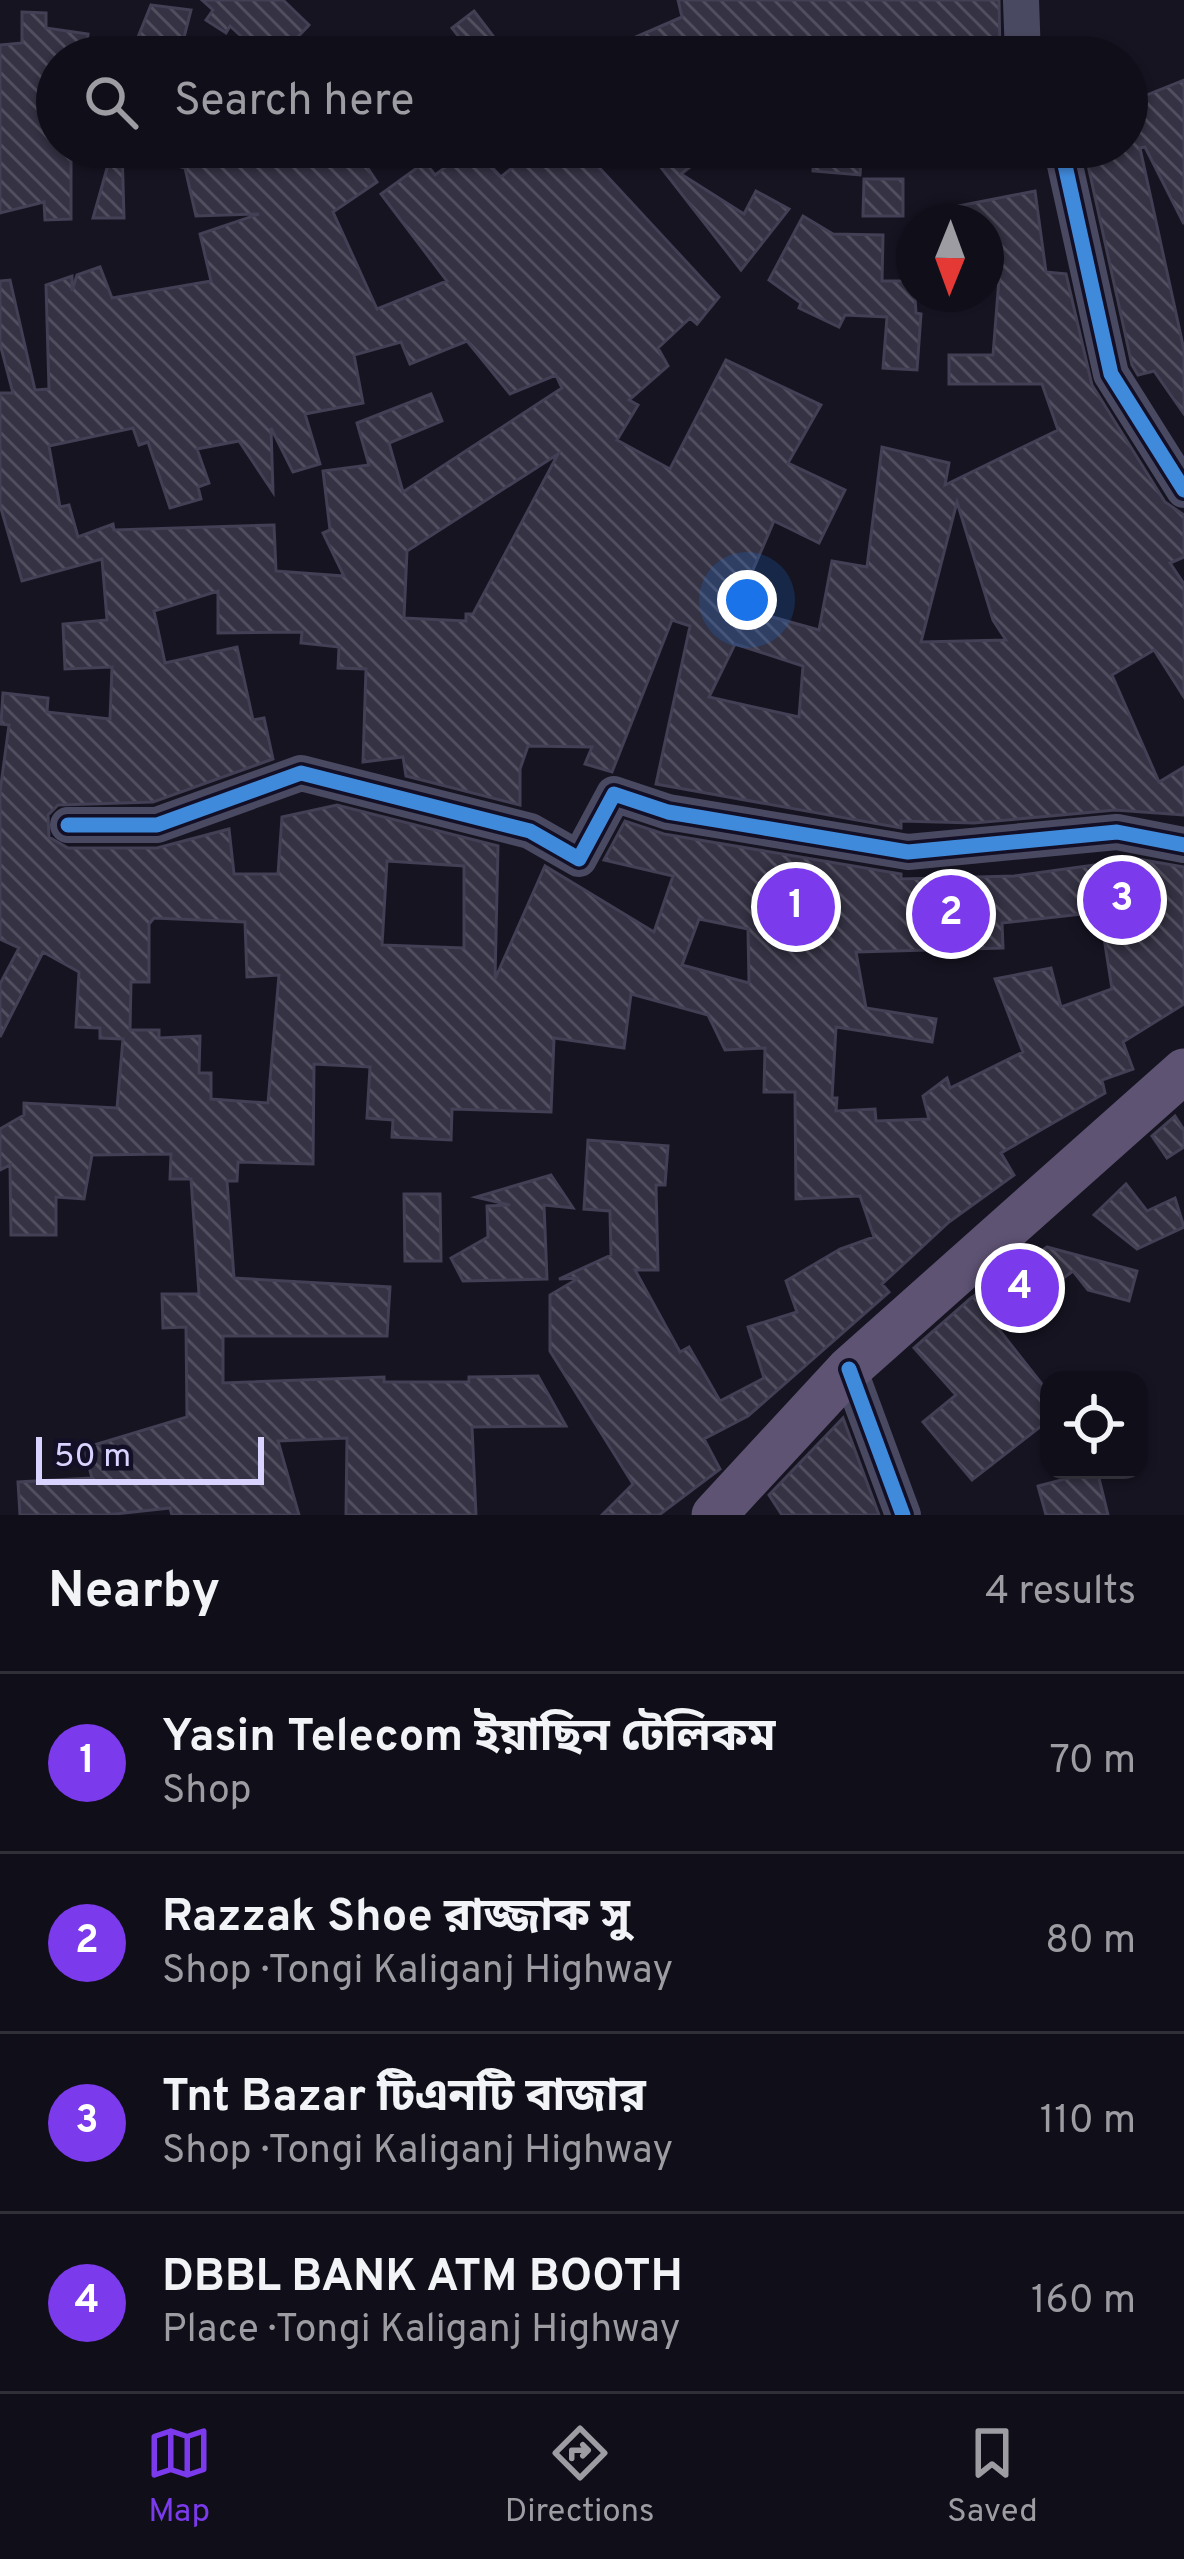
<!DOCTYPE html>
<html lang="en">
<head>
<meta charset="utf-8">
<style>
	body { margin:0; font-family:Overpass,"Noto Sans Bengali",sans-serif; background:#191822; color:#f1f3f6 }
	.controls { position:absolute; right:36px; bottom:36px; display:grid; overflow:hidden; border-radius:24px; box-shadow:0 3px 9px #0004 }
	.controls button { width:108px; height:108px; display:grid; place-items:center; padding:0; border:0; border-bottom:3px solid #302f38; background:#100f19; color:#f1f3f6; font:60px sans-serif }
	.compass { position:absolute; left:896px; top:204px; width:108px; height:108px; border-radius:50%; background:#100f19; box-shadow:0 3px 9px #0004; rotate:181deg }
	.scale { position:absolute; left:36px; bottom:30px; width:228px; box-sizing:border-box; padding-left:12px; border:6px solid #d9d4ff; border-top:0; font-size:33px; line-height:42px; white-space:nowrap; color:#d9d4ff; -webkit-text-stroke:9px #130f26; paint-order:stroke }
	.you { position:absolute; left:747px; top:600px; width:42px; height:42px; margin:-30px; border:9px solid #fff; border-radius:50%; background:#1a73e8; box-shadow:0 0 0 18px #1a73e833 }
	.badge { display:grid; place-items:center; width:78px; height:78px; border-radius:50%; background:#7c3aed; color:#fff; font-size:39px; font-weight:700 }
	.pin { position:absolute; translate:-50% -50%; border:6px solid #fff; box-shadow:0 3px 12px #0006 }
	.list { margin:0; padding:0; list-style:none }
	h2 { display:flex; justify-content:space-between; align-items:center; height:156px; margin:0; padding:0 48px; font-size:51px }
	h2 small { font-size:39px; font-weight:400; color:#9c9ca2 }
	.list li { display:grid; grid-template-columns:78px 1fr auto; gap:36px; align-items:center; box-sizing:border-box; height:180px; padding:0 48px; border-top:3px solid #302f38 }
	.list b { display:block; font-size:45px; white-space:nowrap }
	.list p { margin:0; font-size:39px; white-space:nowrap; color:#9c9ca2 }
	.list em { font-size:39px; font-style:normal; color:#9c9ca2 }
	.icon { flex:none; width:66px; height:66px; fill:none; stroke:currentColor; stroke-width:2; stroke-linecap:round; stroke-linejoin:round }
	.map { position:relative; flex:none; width:1184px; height:1515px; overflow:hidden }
	.search { position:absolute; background:#100f19; box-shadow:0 3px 9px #0004; left:36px; right:36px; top:36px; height:132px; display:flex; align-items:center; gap:30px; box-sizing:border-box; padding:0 42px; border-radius:66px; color:#9c9ca2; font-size:45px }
	.sheet { height:876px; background:#100f19 }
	nav { display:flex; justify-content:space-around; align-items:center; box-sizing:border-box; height:168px; border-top:3px solid #302f38; background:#100f19; font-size:33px; color:#9c9ca2 }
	nav a { display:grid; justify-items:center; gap:6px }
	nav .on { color:#7c3aed }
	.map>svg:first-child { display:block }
	.building { fill:url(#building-back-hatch); stroke:#433f54; stroke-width:3; fill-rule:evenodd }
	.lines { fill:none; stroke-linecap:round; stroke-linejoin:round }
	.minor { stroke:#4a4962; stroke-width:36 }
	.major { stroke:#5e5373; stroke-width:45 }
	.cycleway-casing { stroke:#130f26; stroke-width:22 }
	.cycleway { stroke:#408adc; stroke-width:15 }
</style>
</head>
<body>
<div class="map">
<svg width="1184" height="1515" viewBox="0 0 1184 1515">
	<defs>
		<pattern id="building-back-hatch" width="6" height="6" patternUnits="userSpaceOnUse" patternTransform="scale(3)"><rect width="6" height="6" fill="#343243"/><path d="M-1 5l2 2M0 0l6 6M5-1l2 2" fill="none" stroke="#514f5f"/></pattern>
	</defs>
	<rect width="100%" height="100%" fill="#161421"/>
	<g class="building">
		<polygon points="202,0 283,0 309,25 279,57 264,57 230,26 226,33 206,20 213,10"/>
		<polygon points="678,0 999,0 1000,57 893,56 840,48 839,57 770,57 770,50 639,57 631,39 682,17"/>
		<polygon points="151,5 191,10 179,57 130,57"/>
		<polygon points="474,11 496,40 474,56 452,28"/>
		<polygon points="22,12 46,13 46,28 88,34 85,57 57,57 57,147 71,147 71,219 45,220 44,202 0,213 0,45 22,43"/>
		<polygon points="1184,80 1184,224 1145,147 1140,148 1184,350 1184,414 1154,371 1138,375 1132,365 1084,147 1127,147 1127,103"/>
		<polygon points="113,147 122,147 124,218 93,218"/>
		<path d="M136 147H265L281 163 300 147H354L377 182 333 212 377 309 447 281 381 194 425 162 435 175 473 147 501 177 537 147H580L719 297 697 324 690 318 658 348 668 366 629 400 638 405 617 440 670 469 726 360 821 405 788 463 845 490 819 543 774 521 740 600 753 606 751 611 819 630 832 561 867 567 882 447 949 463 945 485 1058 430 1042 384H949V355H993L1000 266 986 267V222H939L938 210 1035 191 1046 272 1066 274 1092 385 1165 502 1184 515V557L1170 563 1184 584V697L1154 650 1112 675 1159 782 1184 767V815L1115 810 974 823 901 821V828L656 784 690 626 672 620 612 772 585 764 592 747 528 746 520 769V805L406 776 403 757 363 762 366 669 338 668 339 647 301 643 302 632 218 633V591L154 611 165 663 237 647 253 720 264 718 273 759 153 802 58 805 48 815 49 837 68 848H157L229 829 234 874H278L282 817 337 805 498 846 495 979 545 866 654 932 673 876 604 860 625 821 664 834 901 874V879L1014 876 1138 859 1184 867V1004L1123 1042 1133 1069 1102 1080 1105 1093 1001 1153 1014 1175 949 1222 882 1284 889 1292 748 1416 704 1439 720 1469 659 1515H602L633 1484 550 1351V1295L579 1278 559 1279 611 1255 610 1211 584 1209 588 1140 668 1146 665 1185H656L658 1270H635L680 1352 689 1347 720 1401 764 1378 748 1327 797 1312 786 1281 840 1249 874 1237 860 1196 796 1199 795 1092H764L765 1048 725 1050 708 1015 631 994 624 1048 554 1038 551 1112 452 1109 451 1140 392 1137 393 1120 367 1118 370 1067 314 1064 313 1164 238 1162 237 1181H227L234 1278 390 1287 387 1336H223V1383L384 1377V1382H469V1377L538 1376 566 1426 472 1427 476 1515H346L347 1438 278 1441 299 1515H172L170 1508 106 1515H20L18 1482 92 1478 84 1448 187 1417 186 1327 163 1328 162 1294H199L191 1179H170L171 1154 92 1155 84 1199 56 1197V1235H11L10 1165 0 1170V1129L24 1115V1103L117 1108 123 1039 100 1038V1028L76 1027 79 972 43 952 0 1037V984L19 948 0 939V792L9 725 1 724 3 693 48 698 47 712 110 719 112 667 65 669 63 624 107 620 102 559 22 581 0 505V393H13L0 344V281L10 280 35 390 49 389 46 285 72 276V291L77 275 100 267 112 298 211 281 200 234 259 214 196 216 185 168 135 154ZM467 341 510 394 556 375 562 388 403 492 389 443 442 421 431 394 357 423 369 465 323 471 330 530 323 533 344 576 276 571 274 525 114 530 113 524 78 537 69 505 60 507 49 446 133 428 139 445 148 442 170 508 201 499 198 487 209 483 197 449 239 441 273 492 271 428 293 472 320 464 305 414 363 403 354 355 401 342 410 364ZM558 454 473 614H466V621L404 618 407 551ZM957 502 993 620 1006 640 921 642ZM735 644 803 666 799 717 709 697ZM387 861 464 866V948L382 945ZM1100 912 1112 989 1061 1007 1051 968 995 979 1023 1052 950 1088 947 1078 923 1096 929 1119 876 1121 875 1109 836 1111 837 1098H832L836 1027 932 1042 936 1019 866 1008 856 952 1003 948 1002 923ZM154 918 245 922 247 977 279 975 268 1103 211 1099V1073H199L200 1036 159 1038V1030H130L131 982H149V924ZM699 919 748 929 749 983 682 965Z"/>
		<polygon points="645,147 676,147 699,160 681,174 744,214 756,191 789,209 741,270"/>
		<polygon points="815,147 862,147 860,175 813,171"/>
		<polygon points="864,179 903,179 903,216 863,216"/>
		<polygon points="803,216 833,234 883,235 882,281 914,281 916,313 921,314 917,370 883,368 887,317 845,315 839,327 799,308 801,303 769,280"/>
		<polygon points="1175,1116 1184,1130 1184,1147 1167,1158 1152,1136"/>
		<polygon points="551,1175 573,1208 544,1205 547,1279 463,1281 451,1258 488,1237 487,1206 510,1205 476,1197"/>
		<polygon points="1126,1184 1147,1211 1175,1198 1184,1227 1137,1249 1094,1215"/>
		<polygon points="404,1194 440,1194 441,1261 405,1261"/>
		<polygon points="1047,1247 1137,1271 1129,1301 1088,1290 1073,1271 997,1327 1049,1393 1049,1420 972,1480 923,1422 956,1395 914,1348 971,1298"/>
		<polygon points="843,1418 879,1515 782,1515 769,1495"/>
		<polygon points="1067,1470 1097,1470 1108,1515 1046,1515 1038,1486 1069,1478"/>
	</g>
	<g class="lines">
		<g class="minor">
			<polyline points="1021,0 1023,57"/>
			<polyline points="1061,147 1111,374 1184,490"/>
			<polyline points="68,825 157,825 301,773 530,831 579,859 614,794 668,812 908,852 1117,832 1184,845"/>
			<polyline points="849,1369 903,1515"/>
		</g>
		<polyline class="major" points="714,1515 849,1369 1184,1071"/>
		<defs>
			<g id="cycleway">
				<polyline points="1061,147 1111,374 1184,490"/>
				<polyline points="68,825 157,825 301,773 530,831 579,859 614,794 668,812 908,852 1117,832 1184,845"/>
				<polyline points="849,1369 903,1515"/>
			</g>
		</defs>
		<use href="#cycleway" class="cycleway-casing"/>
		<use href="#cycleway" class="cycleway"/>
	</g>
</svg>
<div class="controls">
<button><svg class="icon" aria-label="locate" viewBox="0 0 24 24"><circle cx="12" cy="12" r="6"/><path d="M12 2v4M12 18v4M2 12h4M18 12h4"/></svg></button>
</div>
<svg class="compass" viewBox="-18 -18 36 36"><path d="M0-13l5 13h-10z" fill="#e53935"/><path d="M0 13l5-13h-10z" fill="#9c9ca2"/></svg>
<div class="scale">50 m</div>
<div class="you"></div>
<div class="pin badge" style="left:796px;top:907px">1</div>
<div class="pin badge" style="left:951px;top:914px">2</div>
<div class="pin badge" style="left:1122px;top:900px">3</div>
<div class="pin badge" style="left:1020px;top:1288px">4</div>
<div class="search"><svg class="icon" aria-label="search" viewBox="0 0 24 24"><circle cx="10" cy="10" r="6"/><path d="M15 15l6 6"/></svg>Search here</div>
</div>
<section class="sheet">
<h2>Nearby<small>4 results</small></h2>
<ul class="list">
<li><span class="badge">1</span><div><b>Yasin Telecom ইয়াছিন টেলিকম</b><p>Shop</p></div><em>70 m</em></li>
<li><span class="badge">2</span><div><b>Razzak Shoe রাজ্জাক সু</b><p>Shop · Tongi Kaliganj Highway</p></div><em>80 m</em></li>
<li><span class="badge">3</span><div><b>Tnt Bazar টিএনটি বাজার</b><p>Shop · Tongi Kaliganj Highway</p></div><em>110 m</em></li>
<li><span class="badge">4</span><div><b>DBBL BANK ATM BOOTH</b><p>Place · Tongi Kaliganj Highway</p></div><em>160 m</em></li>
</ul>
</section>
<nav>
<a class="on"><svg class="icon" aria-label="map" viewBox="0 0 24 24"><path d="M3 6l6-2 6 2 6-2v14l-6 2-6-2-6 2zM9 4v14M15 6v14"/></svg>Map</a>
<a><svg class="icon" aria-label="directions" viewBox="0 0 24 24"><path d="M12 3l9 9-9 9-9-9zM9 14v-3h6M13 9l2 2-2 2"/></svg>Directions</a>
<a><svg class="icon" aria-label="saved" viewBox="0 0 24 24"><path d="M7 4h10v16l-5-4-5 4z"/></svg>Saved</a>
</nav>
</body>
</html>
